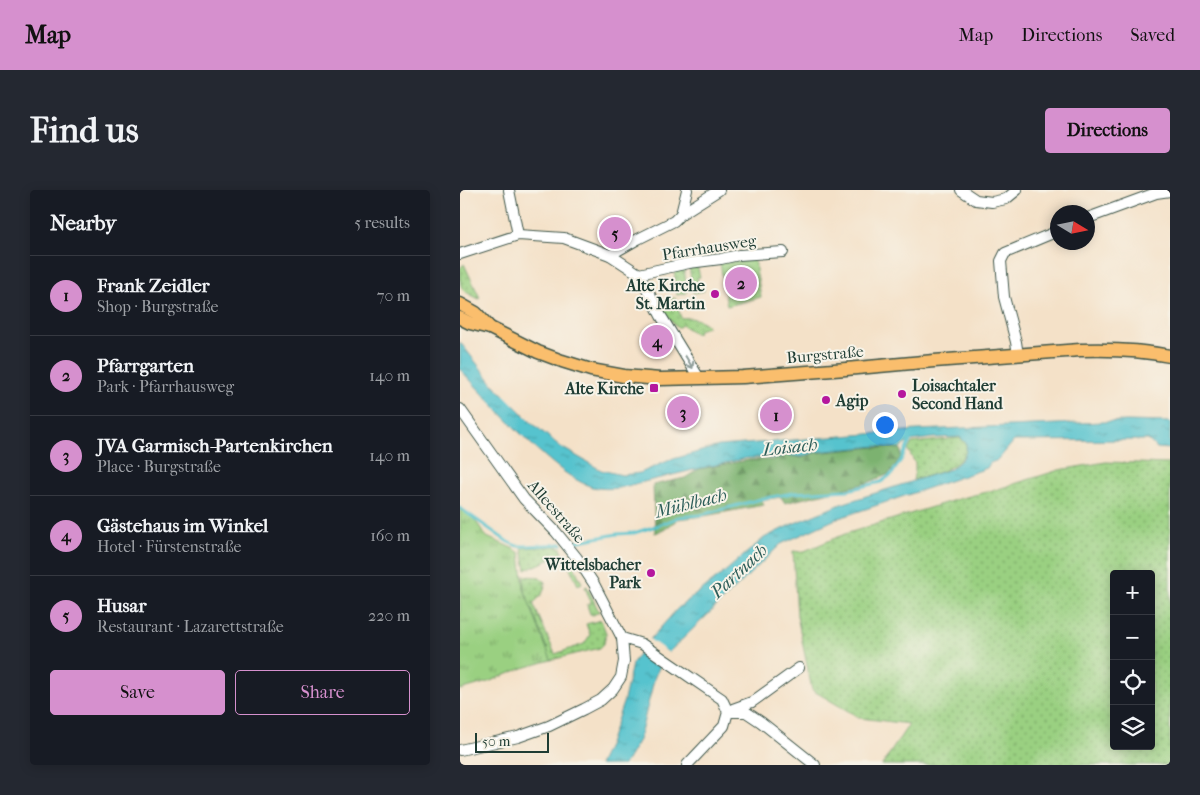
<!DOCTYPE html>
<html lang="en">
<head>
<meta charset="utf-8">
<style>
	body { margin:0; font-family:"IM FELL French Canon",serif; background:#242831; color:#f1f3f6 }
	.controls { position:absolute; right:15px; bottom:15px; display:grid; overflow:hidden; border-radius:5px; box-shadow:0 2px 12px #0003 }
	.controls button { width:45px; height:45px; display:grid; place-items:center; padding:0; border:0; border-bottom:1px solid #363941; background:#171b24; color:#f1f3f6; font:25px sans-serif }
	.compass { position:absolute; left:590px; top:15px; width:45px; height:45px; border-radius:50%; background:#171b24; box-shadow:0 2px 12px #0003; rotate:100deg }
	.scale { position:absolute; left:15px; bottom:12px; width:74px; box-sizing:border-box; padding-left:5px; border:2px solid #1f3d34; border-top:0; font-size:14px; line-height:18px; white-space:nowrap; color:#1f3d34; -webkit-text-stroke:4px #f7f3e8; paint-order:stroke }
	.you { position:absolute; left:424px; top:234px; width:18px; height:18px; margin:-12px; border:4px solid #fff; border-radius:50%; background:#1a73e8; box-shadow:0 0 0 8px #1a73e833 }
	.badge { display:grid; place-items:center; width:32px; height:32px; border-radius:50%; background:#d690ce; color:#111; font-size:16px; font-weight:700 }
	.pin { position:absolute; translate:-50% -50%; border:2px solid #fff; box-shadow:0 1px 5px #0006 }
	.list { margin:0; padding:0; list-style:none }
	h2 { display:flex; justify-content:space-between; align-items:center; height:65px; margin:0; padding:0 20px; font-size:21px }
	h2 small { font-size:16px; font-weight:400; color:#9ea1a6 }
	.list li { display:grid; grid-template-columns:32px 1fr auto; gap:15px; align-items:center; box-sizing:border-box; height:80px; padding:0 20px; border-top:1px solid #363941 }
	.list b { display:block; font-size:19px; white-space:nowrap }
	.list p { margin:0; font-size:16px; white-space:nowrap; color:#9ea1a6 }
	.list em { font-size:16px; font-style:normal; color:#9ea1a6 }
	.actions { display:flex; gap:10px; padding:15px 20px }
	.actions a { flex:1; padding:11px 0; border:1px solid #d690ce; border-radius:5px; text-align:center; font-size:18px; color:#d690ce }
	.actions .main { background:#d690ce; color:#111 }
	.icon { flex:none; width:28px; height:28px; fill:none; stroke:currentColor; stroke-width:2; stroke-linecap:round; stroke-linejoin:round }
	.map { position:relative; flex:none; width:710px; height:575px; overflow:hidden; border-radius:5px }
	header { display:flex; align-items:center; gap:30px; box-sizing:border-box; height:70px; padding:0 25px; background:#d690ce; color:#111 }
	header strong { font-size:24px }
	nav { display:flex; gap:28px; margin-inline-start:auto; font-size:18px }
	.intro { display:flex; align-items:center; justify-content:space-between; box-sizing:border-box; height:120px; padding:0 30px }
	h1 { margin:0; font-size:35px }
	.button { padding:12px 22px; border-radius:5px; background:#d690ce; color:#111; font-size:18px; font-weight:700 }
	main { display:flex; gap:30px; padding:0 30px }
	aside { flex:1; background:#171b24; border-radius:5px; box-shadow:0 2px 12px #0003 }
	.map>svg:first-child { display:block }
	.grass { fill:url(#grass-dots); stroke:#5c865a; fill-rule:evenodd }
	.forest { fill:url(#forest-firs); stroke:#4d7852 }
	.park { fill:url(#park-tufts); stroke:#5c865a }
	.garden { fill:#9ad081; stroke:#5c865a }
	.water { fill:url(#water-ripples); stroke:#3a8081 }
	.pier { fill:#f4e1c8 }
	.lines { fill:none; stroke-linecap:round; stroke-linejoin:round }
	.stream { stroke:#56c3ce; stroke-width:3 }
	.minor-casing { stroke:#3f564a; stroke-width:12 }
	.major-casing { stroke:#3f564a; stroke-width:15 }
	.minor { stroke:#fff; stroke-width:10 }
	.major { stroke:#fabe6d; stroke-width:12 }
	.oneway { stroke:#8f9e9a }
	.poi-dot { fill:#b5179e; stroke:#f7f3e8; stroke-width:2 }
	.labels { text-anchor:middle; stroke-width:4; stroke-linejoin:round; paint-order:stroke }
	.street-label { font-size:16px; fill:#1f3d34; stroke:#f7f3e8 }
	.poi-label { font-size:16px; font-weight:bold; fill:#1f3d34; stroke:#f7f3e8; text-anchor:end }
	.water-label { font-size:18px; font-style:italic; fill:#2d5e5a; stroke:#f7f3e8 }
</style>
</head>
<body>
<header>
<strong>Map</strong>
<nav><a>Map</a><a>Directions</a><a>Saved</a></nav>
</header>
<div class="intro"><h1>Find us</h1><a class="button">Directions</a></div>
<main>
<aside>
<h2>Nearby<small>5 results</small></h2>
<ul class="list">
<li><span class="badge">1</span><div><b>Frank Zeidler</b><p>Shop · Burgstraße</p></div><em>70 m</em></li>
<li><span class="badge">2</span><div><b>Pfarrgarten</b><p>Park · Pfarrhausweg</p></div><em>140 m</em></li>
<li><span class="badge">3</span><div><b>JVA Garmisch-Partenkirchen</b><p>Place · Burgstraße</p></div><em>140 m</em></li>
<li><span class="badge">4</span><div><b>Gästehaus im Winkel</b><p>Hotel · Fürstenstraße</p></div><em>160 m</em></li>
<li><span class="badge">5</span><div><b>Husar</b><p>Restaurant · Lazarettstraße</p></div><em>220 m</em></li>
</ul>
<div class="actions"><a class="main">Save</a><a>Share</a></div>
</aside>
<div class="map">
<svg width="710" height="575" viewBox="0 0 710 575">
	<defs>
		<pattern id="grass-dots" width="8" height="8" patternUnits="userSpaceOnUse" patternTransform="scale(1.25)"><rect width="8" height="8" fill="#9ad081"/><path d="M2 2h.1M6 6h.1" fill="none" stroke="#7daa6a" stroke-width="1.8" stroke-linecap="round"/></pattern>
		<pattern id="forest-firs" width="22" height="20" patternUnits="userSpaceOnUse" patternTransform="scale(1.25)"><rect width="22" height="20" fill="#7bb26f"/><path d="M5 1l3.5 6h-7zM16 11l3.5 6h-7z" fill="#64925c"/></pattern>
		<pattern id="park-tufts" width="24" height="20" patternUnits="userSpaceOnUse" patternTransform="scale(1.25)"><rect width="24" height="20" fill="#9ad081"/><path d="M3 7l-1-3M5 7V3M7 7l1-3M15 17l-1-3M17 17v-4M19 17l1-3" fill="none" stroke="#7daa6a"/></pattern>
		<pattern id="water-ripples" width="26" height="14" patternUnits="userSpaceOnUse" patternTransform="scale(1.25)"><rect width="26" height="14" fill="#56c3ce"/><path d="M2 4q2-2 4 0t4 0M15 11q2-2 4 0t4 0" fill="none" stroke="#47a0a8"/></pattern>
	</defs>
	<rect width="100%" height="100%" fill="#f7f3e8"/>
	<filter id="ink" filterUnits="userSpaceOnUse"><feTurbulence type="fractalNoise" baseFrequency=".02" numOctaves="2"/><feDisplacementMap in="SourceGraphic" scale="10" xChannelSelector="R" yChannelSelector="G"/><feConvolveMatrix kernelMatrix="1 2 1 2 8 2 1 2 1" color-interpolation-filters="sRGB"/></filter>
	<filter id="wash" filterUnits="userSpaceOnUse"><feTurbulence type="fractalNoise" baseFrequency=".0096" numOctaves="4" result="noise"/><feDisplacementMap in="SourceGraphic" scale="20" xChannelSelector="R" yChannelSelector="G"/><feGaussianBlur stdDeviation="1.12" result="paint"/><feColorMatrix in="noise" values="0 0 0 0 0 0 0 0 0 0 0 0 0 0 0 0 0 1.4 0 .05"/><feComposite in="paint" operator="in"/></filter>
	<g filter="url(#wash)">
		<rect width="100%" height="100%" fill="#f4e1c8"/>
		<g class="grass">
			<path d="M4 74 20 108 19 109C0 99 0 101 0 78Z"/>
			<polygon points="237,75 240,87 237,88 239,96 243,96 244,101 233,103 229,76"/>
			<polygon points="224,78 227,102 226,103 217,105 214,80"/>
			<path d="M215 108 221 128C229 127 242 129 248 136L237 141 238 143 236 144 222 135 217 138 205 123 201 111Z"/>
			<path d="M500 248 506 253C506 257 507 262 504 265 493 281 470 285 453 290L455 280V273L448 260 452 253Z"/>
			<path d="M646 272 710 274V575H422L449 534 400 528 352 500 337 426 333 361 342 362 385 344 498 309 538 299 599 280ZM654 384H691V556H654Z"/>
			<polygon points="97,356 101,358 102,364 66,380 62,358"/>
			<polygon points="112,372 122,393 118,395 108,374"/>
			<path d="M64 386 80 387 85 392C85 402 81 407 73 413L95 464 124 454 130 445 126 434 141 430 146 443 144 454 140 458 91 470 69 413 64 398Z"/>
			<polygon points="127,396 139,422 133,425 130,424 127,415 131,413 125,397"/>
		</g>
		<polygon class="forest" points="415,257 441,259 441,267 429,284 407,293 325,313 321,307 302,310 304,315 244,326 218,329 204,340 195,343 193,295 225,288 239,279 289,270 313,270 326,265 342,268 355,263"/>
		<polygon class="park" points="0,318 14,329 27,347 54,359 60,363 64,399 70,415 91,470 63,478 28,492 0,500"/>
		<polygon class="garden" points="294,69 301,107 267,116 260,72"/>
		<path class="water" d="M0 152 33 194 72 233 101 257 141 280 162 285 180 283 210 270 259 256 457 240 666 231 710 232V259L697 258 688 250 554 251 538 270 530 273 527 278 504 286 376 329 321 354 209 462 204 468 195 486 179 550 164 575H139L149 554 164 510 172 474 185 455 218 418 261 385 304 348 330 335 381 314 491 279C501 270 508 267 506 253L500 247 473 248 450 251 439 258 417 256 355 262 342 267 326 265 317 268H288L237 279 159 298C150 299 141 299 132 297 109 289 90 271 72 255 47 231 24 205 0 179Z"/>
		<polygon class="pier" points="188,448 209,463 202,474 181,461"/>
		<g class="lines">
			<g class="stream">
				<polyline points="0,318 48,352 57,356 67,356 102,354"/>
				<polyline points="109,353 157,344 174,343 196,336 219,327 241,325 301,309 333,303 388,300 421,292 432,284 441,270 451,249"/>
			</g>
		</g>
	</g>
	<g filter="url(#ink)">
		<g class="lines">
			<defs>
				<g id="minor">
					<polyline points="49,0 58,45"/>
					<polyline points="501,0 516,10 532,12 546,9 557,0"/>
					<polyline points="221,24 227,0"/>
					<polyline points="628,28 696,3 710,1"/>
					<polyline points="0,64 58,45 104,48 150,65 179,84 201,126 239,188"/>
					<polyline points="150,65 178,49 214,31 221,24 259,0"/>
					<polyline points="179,84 229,73 261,69 279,65 323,62"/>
					<polyline points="558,165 556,152 544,107 541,71 545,63 598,41"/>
					<polyline points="0,219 64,309 96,342 117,368 134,394 162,448 164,471 161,487 153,499 141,510 124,519 89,536 58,547 0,560"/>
					<polyline points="162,448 182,454 205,470 262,509 268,522"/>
					<polyline points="273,519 292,512 339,478"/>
					<polyline points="268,522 286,522 301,532 355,575"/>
					<polyline points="227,575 264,536 268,522"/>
				</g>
				<g id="major">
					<polyline points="0,114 16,123 30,138"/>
					<path d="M0 128 10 133 30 138 78 162 102 171 131 180 164 186 200 189 283 187 386 179 474 171 620 160C650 159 680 160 710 166"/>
				</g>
			</defs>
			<use href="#minor" class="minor-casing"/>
			<use href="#major" class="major-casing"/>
			<use href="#minor" class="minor"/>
			<use href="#major" class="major"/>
		</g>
		<defs><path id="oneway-shaft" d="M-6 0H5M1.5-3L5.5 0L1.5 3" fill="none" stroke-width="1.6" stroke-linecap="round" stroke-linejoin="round" transform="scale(1.25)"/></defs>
		<use class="oneway" href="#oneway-shaft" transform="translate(229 172) rotate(59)"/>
	</g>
	<g class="poi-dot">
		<circle cx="255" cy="104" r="5"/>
		<rect x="189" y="193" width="10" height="10" rx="2.5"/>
		<circle cx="442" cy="204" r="5"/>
		<circle cx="366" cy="210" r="5"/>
		<circle cx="191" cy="383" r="5"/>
	</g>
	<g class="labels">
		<g class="street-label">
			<text transform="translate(249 57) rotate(-9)" y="6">Pfarrhausweg</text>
			<text transform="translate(365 164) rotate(-5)" y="6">Burgstraße</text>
			<text transform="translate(97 321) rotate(49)" y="6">Alleestraße</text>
		</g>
		<g class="poi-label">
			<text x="245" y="101">Alte Kirche<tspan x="245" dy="18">St. Martin</tspan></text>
			<text x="452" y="201" text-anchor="start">Loisachtaler<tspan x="452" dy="18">Second Hand</tspan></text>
			<text x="184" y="204">Alte Kirche</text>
			<text x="376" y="216" text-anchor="start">Agip</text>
			<text x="181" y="380">Wittelsbacher<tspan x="181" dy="18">Park</tspan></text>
		</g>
		<g class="water-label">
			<text transform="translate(330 257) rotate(-6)" y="6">Loisach</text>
			<text transform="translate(231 313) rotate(-14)" y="6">Mühlbach</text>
			<text transform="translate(279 381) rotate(-43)" y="6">Partnach</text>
		</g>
	</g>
</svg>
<div class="controls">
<button>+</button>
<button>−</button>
<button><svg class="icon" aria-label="locate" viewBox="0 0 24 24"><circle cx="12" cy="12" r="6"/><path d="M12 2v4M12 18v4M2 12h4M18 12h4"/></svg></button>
<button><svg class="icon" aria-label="layers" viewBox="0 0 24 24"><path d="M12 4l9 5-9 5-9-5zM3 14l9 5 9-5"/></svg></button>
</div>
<svg class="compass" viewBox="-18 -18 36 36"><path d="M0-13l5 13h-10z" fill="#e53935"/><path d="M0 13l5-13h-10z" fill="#9ea1a6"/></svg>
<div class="scale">50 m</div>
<div class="you"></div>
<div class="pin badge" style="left:316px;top:225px">1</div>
<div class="pin badge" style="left:281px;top:93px">2</div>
<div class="pin badge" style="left:223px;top:222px">3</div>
<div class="pin badge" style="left:197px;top:151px">4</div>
<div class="pin badge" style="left:155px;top:43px">5</div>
</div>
</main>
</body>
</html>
